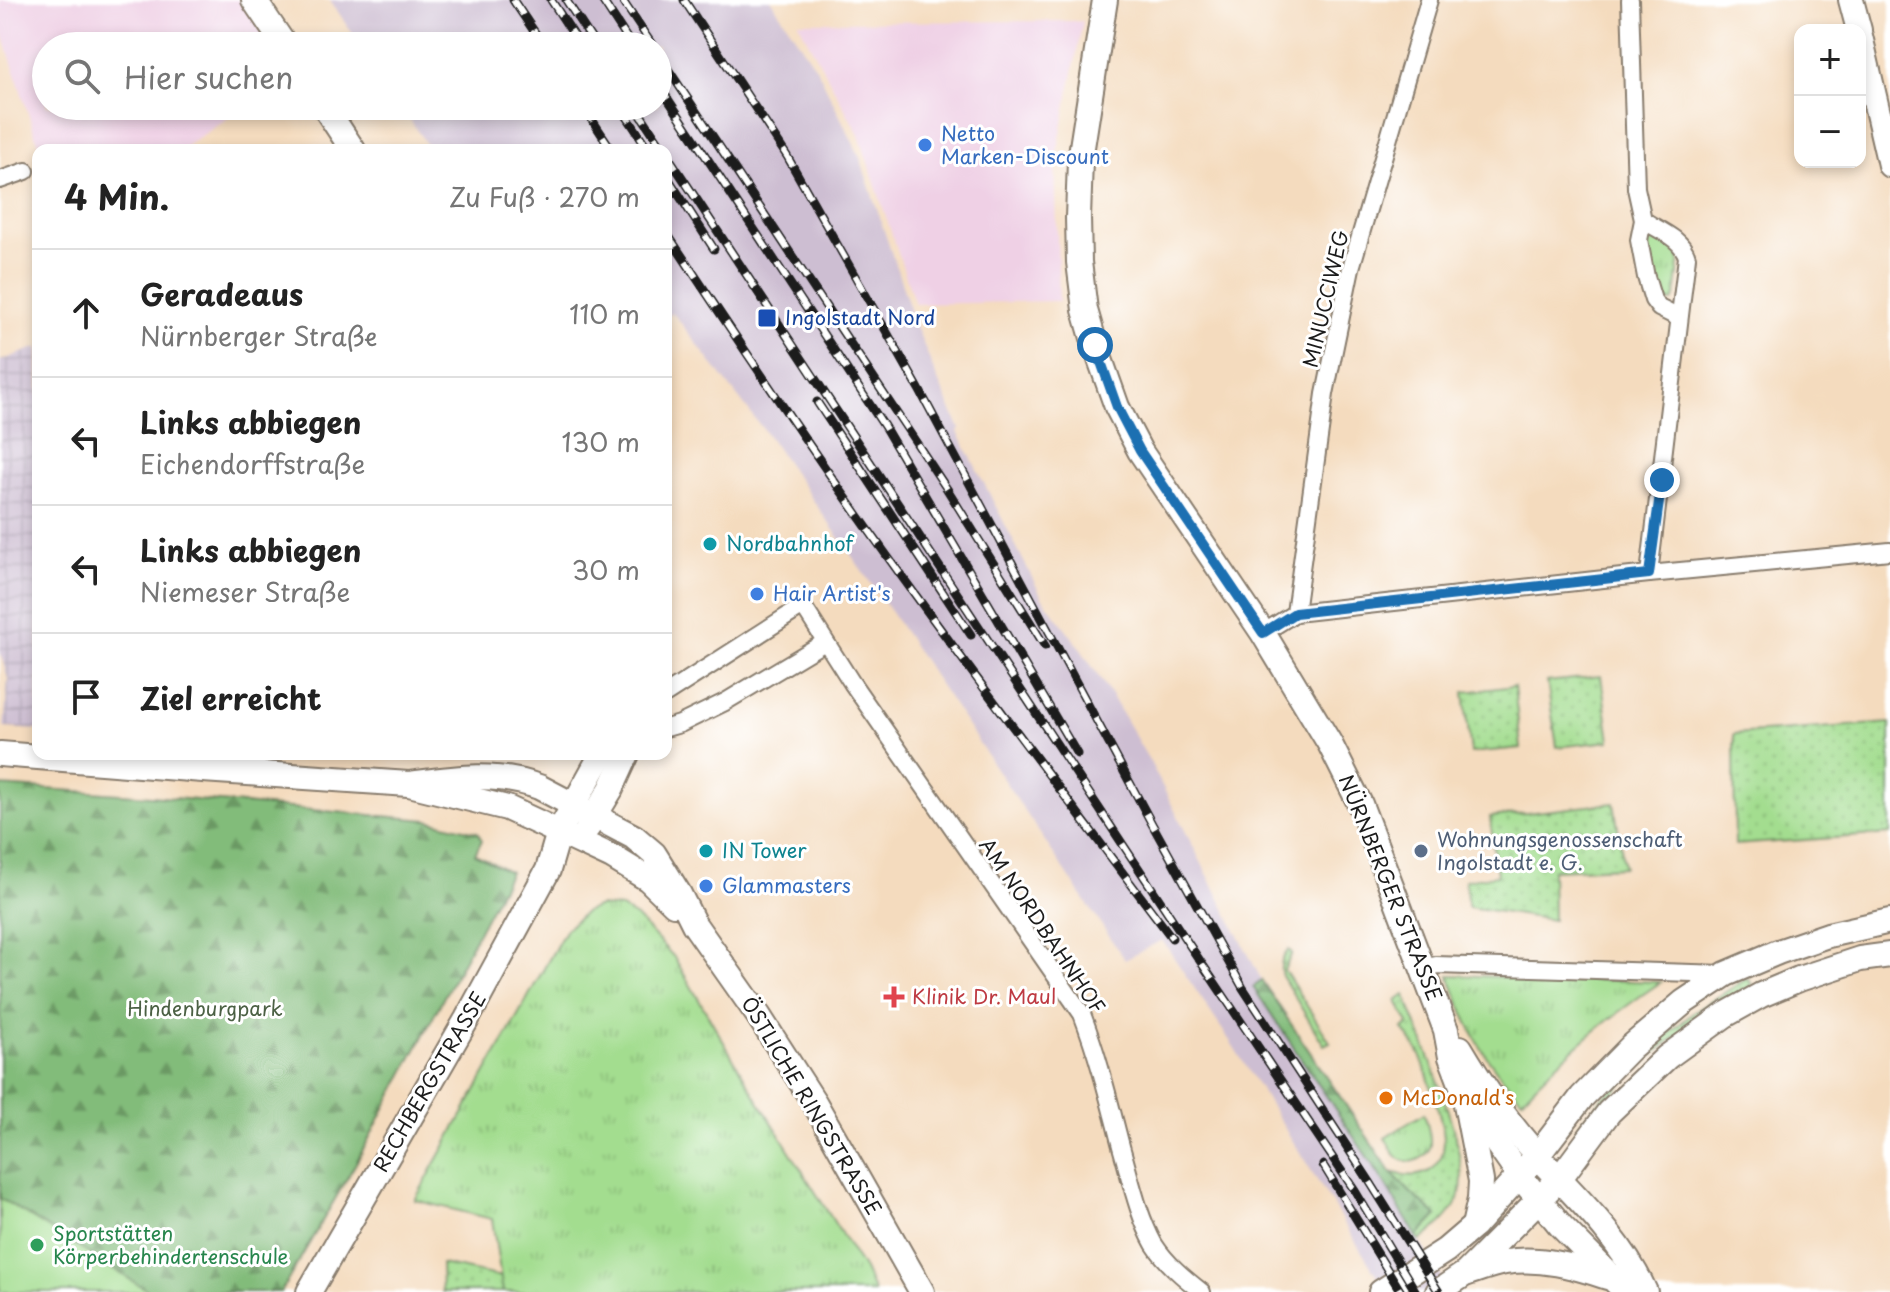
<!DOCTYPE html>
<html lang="de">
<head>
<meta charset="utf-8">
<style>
	body { margin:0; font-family:"Playpen Sans",sans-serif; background:#f6f6f6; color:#222 }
	.controls { position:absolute; right:24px; top:24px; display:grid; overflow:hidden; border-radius:16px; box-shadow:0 4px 12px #0003 }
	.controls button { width:72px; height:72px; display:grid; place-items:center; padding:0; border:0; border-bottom:2px solid #e0e0e0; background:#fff; color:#222; font:40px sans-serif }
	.stop { position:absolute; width:24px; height:24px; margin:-18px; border:6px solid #1f6fb2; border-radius:50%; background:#fff }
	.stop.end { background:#1f6fb2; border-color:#fff; box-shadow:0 2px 8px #0008 }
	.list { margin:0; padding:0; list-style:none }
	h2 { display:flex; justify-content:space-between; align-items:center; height:104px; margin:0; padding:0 32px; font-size:34px }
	h2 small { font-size:26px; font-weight:400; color:#767676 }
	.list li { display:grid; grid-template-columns:52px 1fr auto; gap:24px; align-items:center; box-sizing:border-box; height:128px; padding:0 32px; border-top:2px solid #e0e0e0 }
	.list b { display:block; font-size:30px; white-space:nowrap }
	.list p { margin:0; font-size:26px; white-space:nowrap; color:#767676 }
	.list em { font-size:26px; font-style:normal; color:#767676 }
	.icon { flex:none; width:44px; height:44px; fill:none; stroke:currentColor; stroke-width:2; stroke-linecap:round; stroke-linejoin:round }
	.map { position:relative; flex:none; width:1890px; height:1292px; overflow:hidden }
	.search { position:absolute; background:#fff; box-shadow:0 4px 12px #0003; left:32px; top:32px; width:640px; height:88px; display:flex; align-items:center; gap:20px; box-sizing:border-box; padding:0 28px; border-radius:44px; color:#767676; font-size:30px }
	.panel { position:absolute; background:#fff; box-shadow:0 4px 12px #0003; left:32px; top:144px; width:640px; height:616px; border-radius:16px }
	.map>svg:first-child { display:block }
	.built { fill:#efd0e5 }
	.industrial { fill:url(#industrial-grid) }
	.railway { fill:#cdbed2 }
	.grass { fill:url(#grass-dots); stroke:#607c56; stroke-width:2 }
	.forest { fill:url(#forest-firs); stroke:#4f6c4b; stroke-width:2 }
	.park { fill:url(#park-tufts); stroke:#607c56; stroke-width:2 }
	.pitch { fill:#a3dd8f; stroke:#607c56; stroke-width:2 }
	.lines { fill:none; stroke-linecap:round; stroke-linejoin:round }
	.street-casing { stroke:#887c6d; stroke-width:20 }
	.secondary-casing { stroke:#887c6d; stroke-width:28 }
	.street { stroke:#fff; stroke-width:16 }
	.secondary { stroke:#fff; stroke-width:24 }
	.rail-casing { stroke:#1c1c1c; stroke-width:9 }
	.rail { stroke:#fff; stroke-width:6; stroke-dasharray:18; stroke-linecap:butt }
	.route { stroke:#1f6fb2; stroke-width:10 }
	.shop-dot { fill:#3f7fe0; stroke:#fff; stroke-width:3 }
	.transit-dot { fill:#1a4fb4; stroke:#fff; stroke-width:3 }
	.culture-dot { fill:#0f9aa8; stroke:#fff; stroke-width:3 }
	.service-dot { fill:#5c6f8a; stroke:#fff; stroke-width:3 }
	.health-dot { fill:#e0444e; stroke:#fff; stroke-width:3 }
	.food-dot { fill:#e8710a; stroke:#fff; stroke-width:3 }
	.leisure-dot { fill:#2e9e5b; stroke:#fff; stroke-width:3 }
	.labels { text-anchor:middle; stroke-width:6; stroke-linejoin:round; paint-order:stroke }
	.shop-label { font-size:20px; fill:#366cbe; stroke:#fff; text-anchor:start }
	.street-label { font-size:20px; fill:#1c1c1c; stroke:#fff }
	.transit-label { font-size:20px; fill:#164399; stroke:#fff; text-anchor:start }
	.culture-label { font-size:20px; fill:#0d838f; stroke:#fff; text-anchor:start }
	.service-label { font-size:20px; fill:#4e5e75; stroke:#fff; text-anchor:start }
	.health-label { font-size:20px; fill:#be3a42; stroke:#fff; text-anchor:start }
	.park-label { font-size:20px; fill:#4b6044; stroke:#fff }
	.food-label { font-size:20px; fill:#c56008; stroke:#fff; text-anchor:start }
	.leisure-label { font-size:20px; fill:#27864d; stroke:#fff; text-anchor:start }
</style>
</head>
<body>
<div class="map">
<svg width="1890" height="1292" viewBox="0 0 1890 1292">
	<defs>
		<pattern id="industrial-grid" width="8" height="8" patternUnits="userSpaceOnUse" patternTransform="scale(2)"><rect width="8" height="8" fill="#cdbed2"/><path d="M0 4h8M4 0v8" fill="none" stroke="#afa3b4"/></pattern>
		<pattern id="grass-dots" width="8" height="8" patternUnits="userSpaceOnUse" patternTransform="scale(2)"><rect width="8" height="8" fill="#a3dd8f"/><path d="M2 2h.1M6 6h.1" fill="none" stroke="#8cbd7b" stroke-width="1.8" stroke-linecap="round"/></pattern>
		<pattern id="forest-firs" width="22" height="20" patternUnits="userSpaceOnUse" patternTransform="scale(2)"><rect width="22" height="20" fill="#82bc7a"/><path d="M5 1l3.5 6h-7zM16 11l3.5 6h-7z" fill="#6a9863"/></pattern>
		<pattern id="park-tufts" width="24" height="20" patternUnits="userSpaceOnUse" patternTransform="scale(2)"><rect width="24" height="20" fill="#a3dd8f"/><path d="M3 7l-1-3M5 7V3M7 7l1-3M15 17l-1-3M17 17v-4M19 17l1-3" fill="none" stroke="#8cbd7b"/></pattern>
	</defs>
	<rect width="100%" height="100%" fill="#fff"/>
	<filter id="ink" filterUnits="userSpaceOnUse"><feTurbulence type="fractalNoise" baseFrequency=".0125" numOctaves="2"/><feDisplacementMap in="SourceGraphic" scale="16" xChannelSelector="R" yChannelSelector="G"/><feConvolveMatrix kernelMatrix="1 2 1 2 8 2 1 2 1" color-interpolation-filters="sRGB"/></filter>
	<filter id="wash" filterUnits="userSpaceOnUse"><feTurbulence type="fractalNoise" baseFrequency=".006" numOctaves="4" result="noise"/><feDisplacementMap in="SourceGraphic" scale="32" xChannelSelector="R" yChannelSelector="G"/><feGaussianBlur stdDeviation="1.8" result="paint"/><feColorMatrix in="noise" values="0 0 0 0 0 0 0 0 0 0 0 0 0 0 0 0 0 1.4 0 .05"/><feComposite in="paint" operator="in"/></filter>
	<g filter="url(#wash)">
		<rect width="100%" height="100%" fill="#f4dbbe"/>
		<g class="built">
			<polygon points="0,0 241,0 274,46 46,46 46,106 246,106 180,150 42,150 35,135 0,25"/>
			<polygon points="1083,21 1055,163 1059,301 915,304 859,135 798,22"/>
		</g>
		<polygon class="industrial" points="38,347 38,730 4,728 8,679 0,652 0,361"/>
		<polygon class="railway" points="330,0 771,0 818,71 859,155 913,318 936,376 960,429 958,432 1042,597 1076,642 1113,698 1150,762 1262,981 1253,986 1380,1176 1451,1292 1387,1292 1232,1044 1162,940 1125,960 890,611 769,437 673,313 666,316 666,150 430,150 401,106 658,106 658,46 361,46"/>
		<g class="grass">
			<polygon points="1601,676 1610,741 1557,747 1547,682"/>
			<polygon points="1514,686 1521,748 1471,753 1464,692"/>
			<polygon points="1890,723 1890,834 1735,845 1734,734"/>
			<polygon points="1614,803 1624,867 1552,870 1553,920 1468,907 1465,880 1497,875 1490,817"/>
			<path d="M1289 950 1292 953 1284 970 1330 1042 1324 1045 1282 976C1279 967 1282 957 1289 950Z"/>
			<polygon points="1748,978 1752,985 1718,1006 1665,1045 1632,1072 1580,1131 1576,1128 1628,1069 1694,1012"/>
			<path d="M1405 995C1421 1036 1472 1155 1460 1195 1454 1213 1435 1230 1420 1241L1417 1237 1437 1216 1410 1192 1391 1172C1419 1181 1444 1173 1444 1140 1444 1123 1427 1073 1420 1055 1416 1046 1409 1037 1403 1029L1409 1024 1397 1001Z"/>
			<polygon points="441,1264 502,1277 503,1292 442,1292"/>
		</g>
		<g class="forest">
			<polygon points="0,786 151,796 428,820 477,832 482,840 475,854 510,872 356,1163 281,1292 150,1292 0,1198"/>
			<polygon points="1262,981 1391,1172 1410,1192 1437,1216 1417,1237 1380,1176 1253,987"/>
		</g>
		<g class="park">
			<path d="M1652 238 1672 247 1680 257 1675 296 1674 300 1670 302C1649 292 1650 262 1647 243L1649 239Z"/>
			<polygon points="599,906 621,908 636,917 674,957 753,1092 864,1270 874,1292 503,1292 492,1219 415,1200 566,929 585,912"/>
			<path d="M1449 975 1661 982C1610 1016 1564 1054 1522 1099 1483 1062 1467 1025 1449 975Z"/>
			<path d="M1424 1113C1427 1123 1431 1134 1430 1145 1429 1158 1411 1166 1400 1159 1393 1155 1389 1144 1385 1138Z"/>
		</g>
		<polygon class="pitch" points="0,1198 150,1292 0,1292"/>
	</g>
	<g filter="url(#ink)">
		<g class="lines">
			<defs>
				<g id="street">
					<polyline points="1630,0 1636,188 1643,220 1639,240 1646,277 1653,300 1659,308 1679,318"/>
					<polyline points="0,180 26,171"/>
					<path d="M1643 220C1658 230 1682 238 1687 257L1649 574"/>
					<polyline points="1295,613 1325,394 1351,268 1429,0"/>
					<polyline points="1263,633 1295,613 1649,574 1890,551"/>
					<path d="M666 694 803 606 852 683 1082 1014C1099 1058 1110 1104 1122 1150 1131 1181 1138 1215 1154 1244 1166 1263 1184 1278 1202 1292"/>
					<polyline points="666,728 680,724 725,702 825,642"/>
					<polyline points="1422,968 1436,965 1725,974"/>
				</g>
				<g id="secondary">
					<polyline points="254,0 285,46"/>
					<polyline points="1105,0 1080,160 1078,218 1079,262 1085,310 1095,345 1117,407 1140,451 1263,633 1330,744 1360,804 1446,1030 1451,1057 1462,1086 1498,1145 1519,1175 1561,1226 1626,1292"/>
					<polyline points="1851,0 1859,30"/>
					<polyline points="1860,36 1890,165"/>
					<polyline points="324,106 353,150"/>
					<polyline points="0,754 203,770 409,784 507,808 578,841 612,857 648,879 674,904"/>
					<path d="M409 784C453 778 496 771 539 787L634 837 654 854 679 894 694 924 758 1015 814 1102 922 1292"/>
					<polyline points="588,827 611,789 627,754"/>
					<path d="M1460 1048C1482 1085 1506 1121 1535 1153 1575 1197 1620 1236 1645 1292"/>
					<polyline points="1466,1104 1481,1181 1480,1199 1474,1226"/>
					<path d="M1468 1273C1480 1269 1493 1264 1506 1262 1540 1257 1575 1266 1607 1277"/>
					<polyline points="309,1292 467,1019 541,883 548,870 559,832 602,754"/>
					<polyline points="1381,1292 1446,1250 1474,1226 1537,1156 1582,1097 1631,1047 1684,1002 1726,974 1778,952 1828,935 1890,921"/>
					<polyline points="1438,1292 1466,1273 1560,1178 1609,1112 1667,1057 1725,1015 1761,995 1799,979 1860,959 1890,955"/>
				</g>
			</defs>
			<use href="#street" class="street-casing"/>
			<use href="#secondary" class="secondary-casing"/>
			<use href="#street" class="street"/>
			<use href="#secondary" class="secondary"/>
			<defs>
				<g id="rail">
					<polyline points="513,0 544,46"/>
					<polyline points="551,0 581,46"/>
					<polyline points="566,0 596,46"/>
					<polyline points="602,0 632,46"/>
					<polyline points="622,0 653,46"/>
					<polyline points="684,0 787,156 919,389 1152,824 1243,988 1370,1182 1439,1292"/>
					<polyline points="658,54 947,489 1045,646"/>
					<polyline points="658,84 884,426 1077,754"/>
					<polyline points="583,106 612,150"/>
					<polyline points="620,106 649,150"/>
					<polyline points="635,106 664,150"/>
					<polyline points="666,153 1184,937 1355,1191 1416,1292"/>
					<polyline points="666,175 714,249"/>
					<path d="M666 232C743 348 821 465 903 578 991 699 1081 818 1172 938"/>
					<polyline points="817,402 971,635"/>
					<polyline points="1323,1165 1401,1292"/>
				</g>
			</defs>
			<use href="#rail" class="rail-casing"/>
			<use href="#rail" class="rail"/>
		</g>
	</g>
	<g class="lines" filter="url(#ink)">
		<polyline class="route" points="1095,345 1117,407 1140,451 1263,633 1295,613 1649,574 1662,480"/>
	</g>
	<g class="shop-dot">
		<circle cx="925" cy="145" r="8"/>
		<circle cx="757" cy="594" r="8"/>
		<circle cx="706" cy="886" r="8"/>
	</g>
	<rect class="transit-dot" x="757" y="308" width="20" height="20" rx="4"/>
	<g class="culture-dot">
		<circle cx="710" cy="544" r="8"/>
		<circle cx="706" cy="851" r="8"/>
	</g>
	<circle class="service-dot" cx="1421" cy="851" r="8"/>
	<path class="health-dot" d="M890 985h8v8h8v8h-8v8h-8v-8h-8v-8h8z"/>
	<circle class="food-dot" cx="1386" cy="1098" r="8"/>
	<circle class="leisure-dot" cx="37" cy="1245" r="8"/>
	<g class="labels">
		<g class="shop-label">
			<text x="941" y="141">Netto<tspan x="941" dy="23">Marken-Discount</tspan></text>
			<text x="773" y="601">Hair Artist's</text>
			<text x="722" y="893">Glammasters</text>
		</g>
		<g class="street-label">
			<text transform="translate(1326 299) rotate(-77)" y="7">MINUCCIWEG</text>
			<text transform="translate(1390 888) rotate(68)" y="7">NÜRNBERGER STRASSE</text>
			<text transform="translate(1042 926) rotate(56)" y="7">AM NORDBAHNHOF</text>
			<text transform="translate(430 1082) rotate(-60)" y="7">RECHBERGSTRASSE</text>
			<text transform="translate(811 1106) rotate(59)" y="7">ÖSTLICHE RINGSTRASSE</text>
		</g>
		<g class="transit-label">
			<text x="785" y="325">Ingolstadt Nord</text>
		</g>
		<g class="culture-label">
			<text x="726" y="551">Nordbahnhof</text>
			<text x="722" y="858">IN Tower</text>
		</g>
		<g class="service-label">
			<text x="1437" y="847">Wohnungsgenossenschaft<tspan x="1437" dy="23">Ingolstadt e. G.</tspan></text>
		</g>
		<g class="health-label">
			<text x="912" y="1004">Klinik Dr. Maul</text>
		</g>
		<g class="park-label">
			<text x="205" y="1016">Hindenburgpark</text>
		</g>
		<g class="food-label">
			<text x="1402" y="1105">McDonald's</text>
		</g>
		<g class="leisure-label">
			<text x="53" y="1241">Sportstätten<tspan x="53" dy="23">Körperbehindertenschule</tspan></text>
		</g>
	</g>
</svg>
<div class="controls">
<button>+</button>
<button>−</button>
</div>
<div class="stop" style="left:1095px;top:345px"></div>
<div class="stop end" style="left:1662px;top:480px"></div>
<div class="search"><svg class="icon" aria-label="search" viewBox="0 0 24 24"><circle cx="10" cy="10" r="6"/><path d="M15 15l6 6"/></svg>Hier suchen</div>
<section class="panel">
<h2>4 Min.<small>Zu Fuß · 270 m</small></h2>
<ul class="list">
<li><svg class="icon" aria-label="ahead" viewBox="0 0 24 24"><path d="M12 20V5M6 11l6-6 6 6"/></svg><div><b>Geradeaus</b><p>Nürnberger Straße</p></div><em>110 m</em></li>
<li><svg class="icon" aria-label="left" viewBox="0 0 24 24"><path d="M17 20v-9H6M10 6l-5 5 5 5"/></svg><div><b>Links abbiegen</b><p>Eichendorffstraße</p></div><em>130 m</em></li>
<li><svg class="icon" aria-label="left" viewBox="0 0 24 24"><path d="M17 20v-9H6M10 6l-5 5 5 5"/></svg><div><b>Links abbiegen</b><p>Niemeser Straße</p></div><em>30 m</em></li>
<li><svg class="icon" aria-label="arrive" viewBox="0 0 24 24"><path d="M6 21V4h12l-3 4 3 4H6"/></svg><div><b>Ziel erreicht</b></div></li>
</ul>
</section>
</div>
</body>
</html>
